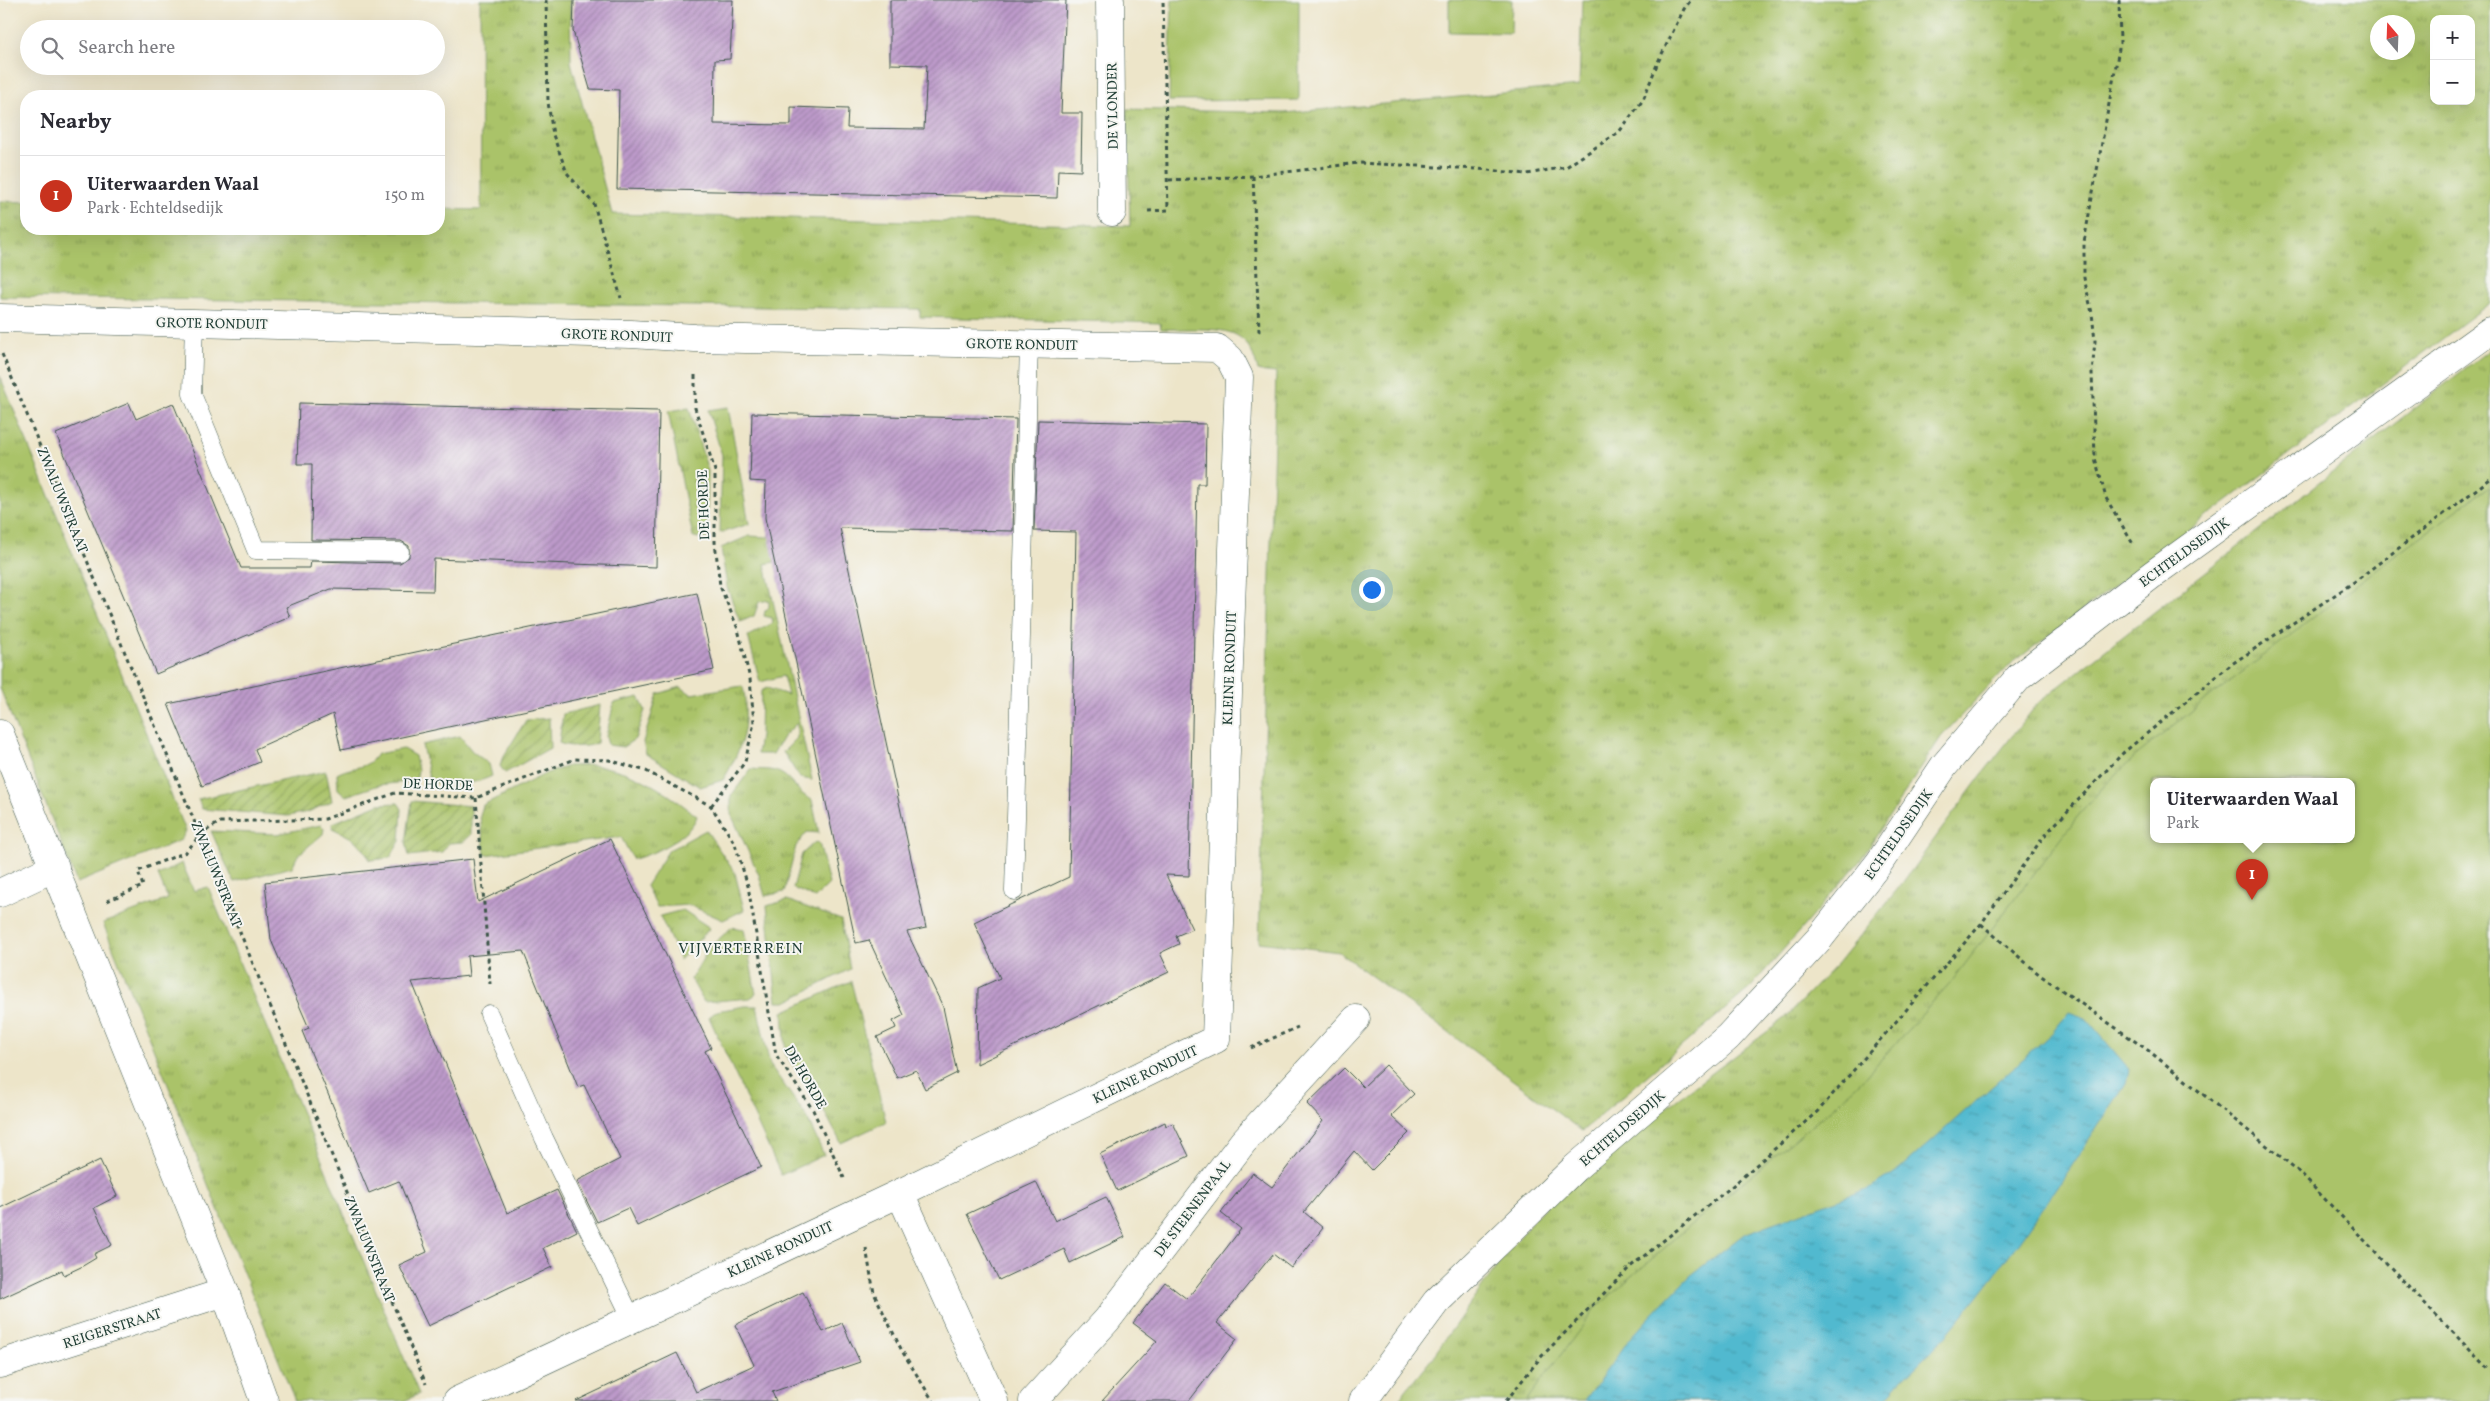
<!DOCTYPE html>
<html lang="en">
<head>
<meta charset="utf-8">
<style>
	body { margin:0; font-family:Vollkorn,serif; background:#f2f2f3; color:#2b2b33 }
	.controls { position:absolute; right:15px; top:15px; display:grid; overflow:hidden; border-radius:10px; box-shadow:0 5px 20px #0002 }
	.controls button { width:45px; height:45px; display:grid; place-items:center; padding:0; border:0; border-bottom:1px solid #e1e1e2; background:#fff; color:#2b2b33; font:25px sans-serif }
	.compass { position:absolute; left:2370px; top:15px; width:45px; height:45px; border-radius:50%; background:#fff; box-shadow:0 5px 20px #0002; rotate:341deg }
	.you { position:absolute; left:1371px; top:589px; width:18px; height:18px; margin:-12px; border:4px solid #fff; border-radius:50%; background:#1a73e8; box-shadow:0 0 0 8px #1a73e833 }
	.badge { display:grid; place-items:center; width:32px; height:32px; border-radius:50%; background:#c8321e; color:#fff; font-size:16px; font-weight:700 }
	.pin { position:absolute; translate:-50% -41px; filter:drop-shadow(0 1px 2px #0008) }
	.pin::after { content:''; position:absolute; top:26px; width:18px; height:15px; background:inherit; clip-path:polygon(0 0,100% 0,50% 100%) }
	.popup { position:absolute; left:2150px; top:778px; width:205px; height:65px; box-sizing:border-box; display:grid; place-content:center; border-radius:10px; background:#fff; filter:drop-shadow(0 1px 4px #0005); font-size:16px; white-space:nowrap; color:#7c7c81 }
	.popup b { font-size:19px; color:#2b2b33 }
	.popup::after { content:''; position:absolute; left:50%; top:100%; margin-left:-10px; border:10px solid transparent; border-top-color:#fff }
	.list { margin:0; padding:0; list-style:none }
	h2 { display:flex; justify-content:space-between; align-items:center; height:65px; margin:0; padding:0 20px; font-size:21px }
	h2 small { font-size:16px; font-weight:400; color:#7c7c81 }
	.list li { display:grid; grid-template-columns:32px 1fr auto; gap:15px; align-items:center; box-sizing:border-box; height:80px; padding:0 20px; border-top:1px solid #e1e1e2 }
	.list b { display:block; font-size:19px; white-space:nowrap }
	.list p { margin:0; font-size:16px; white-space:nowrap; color:#7c7c81 }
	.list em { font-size:16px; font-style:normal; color:#7c7c81 }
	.icon { flex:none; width:28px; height:28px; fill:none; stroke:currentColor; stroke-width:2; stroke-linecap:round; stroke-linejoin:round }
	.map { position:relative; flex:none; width:2490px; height:1401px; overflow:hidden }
	.search { position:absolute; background:#fff; box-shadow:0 5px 20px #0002; left:20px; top:20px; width:425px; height:55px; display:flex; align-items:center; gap:12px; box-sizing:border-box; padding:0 18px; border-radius:28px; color:#7c7c81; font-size:19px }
	.panel { position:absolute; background:#fff; box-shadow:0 5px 20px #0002; left:20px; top:90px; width:425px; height:145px; border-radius:20px }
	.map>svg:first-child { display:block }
	.grass { fill:url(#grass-tufts); stroke:#64804e; fill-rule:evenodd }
	.park { fill:#aac369; stroke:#64804e; fill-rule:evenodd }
	.garden { fill:url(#garden-furrows); stroke:#64804e }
	.water { fill:url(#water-ripples); stroke:#387b82 }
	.building { fill:url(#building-hatch) }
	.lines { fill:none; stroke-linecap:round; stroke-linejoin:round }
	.lane-casing { stroke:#3e564a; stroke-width:19 }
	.street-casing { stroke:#3e564a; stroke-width:29 }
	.path { stroke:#3e564a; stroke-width:3; stroke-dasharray:4 4; stroke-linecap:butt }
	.lane { stroke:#fff; stroke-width:18 }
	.street { stroke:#fff; stroke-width:28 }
	.labels { text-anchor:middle; stroke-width:4; stroke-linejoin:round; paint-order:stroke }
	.street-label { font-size:14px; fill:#1f3d34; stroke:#f6f6f2 }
	.neighbourhood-label { font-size:15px; letter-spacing:1px; fill:#1f3d34; stroke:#f6f6f2 }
</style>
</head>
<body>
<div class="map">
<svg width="2490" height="1401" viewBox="0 0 2490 1401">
	<defs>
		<pattern id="grass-tufts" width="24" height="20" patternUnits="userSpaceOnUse" patternTransform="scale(1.25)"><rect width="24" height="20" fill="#aac369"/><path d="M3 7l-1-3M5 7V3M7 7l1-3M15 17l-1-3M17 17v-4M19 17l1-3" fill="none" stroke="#8aa057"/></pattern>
		<pattern id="garden-furrows" width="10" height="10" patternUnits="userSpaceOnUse" patternTransform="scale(1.25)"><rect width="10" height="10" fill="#aac369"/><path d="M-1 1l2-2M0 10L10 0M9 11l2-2" fill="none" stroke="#8aa057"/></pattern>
		<pattern id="water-ripples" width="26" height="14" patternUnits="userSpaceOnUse" patternTransform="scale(1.25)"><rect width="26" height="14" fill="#51b9cf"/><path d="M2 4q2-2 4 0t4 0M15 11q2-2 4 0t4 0" fill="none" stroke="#4398a9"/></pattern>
		<pattern id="building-hatch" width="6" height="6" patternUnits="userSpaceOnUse" patternTransform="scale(1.25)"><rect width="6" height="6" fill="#bd9aca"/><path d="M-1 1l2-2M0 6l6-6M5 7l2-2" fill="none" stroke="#997fa5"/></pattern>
	</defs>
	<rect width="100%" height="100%" fill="#f6f6f2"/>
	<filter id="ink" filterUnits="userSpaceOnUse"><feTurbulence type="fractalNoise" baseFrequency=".02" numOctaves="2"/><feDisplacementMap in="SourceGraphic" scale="10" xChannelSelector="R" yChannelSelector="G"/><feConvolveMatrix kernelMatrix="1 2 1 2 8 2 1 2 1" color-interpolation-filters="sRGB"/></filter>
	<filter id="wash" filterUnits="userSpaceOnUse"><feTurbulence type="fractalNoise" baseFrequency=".0096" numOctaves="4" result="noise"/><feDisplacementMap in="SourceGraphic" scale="20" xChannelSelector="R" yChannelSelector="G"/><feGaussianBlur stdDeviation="1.12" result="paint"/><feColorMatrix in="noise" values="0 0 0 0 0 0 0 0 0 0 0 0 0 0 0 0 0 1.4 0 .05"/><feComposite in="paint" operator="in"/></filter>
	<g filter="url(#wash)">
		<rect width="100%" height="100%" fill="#ede5c9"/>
		<g class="grass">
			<path d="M480 0H570L571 62 612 214 1130 226 1127 109 1284 113 1579 86 1582 0H2490V303L2007 667 1941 737 1860 861 1750 988 1582 1131 1339 952 1259 942 1276 373 1258 371C1255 358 1249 341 1236 335 1219 326 1181 330 1161 329L1160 323 920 317V309L0 297V201L26 202V229H439V209L481 210ZM2434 19H2471V101H2434ZM2378 22H2408V52H2378Z"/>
			<path d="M2490 349V1401H1397L1429 1362 1504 1256 1541 1211 1598 1159 1784 1019 1839 962 1900 886 1980 777 2038 703ZM2153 781H2351V839H2153Z"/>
			<polygon points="0,376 186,831 181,840 77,883 0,688"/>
			<polygon points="728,407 749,524 720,533 722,455 708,410"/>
			<polygon points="689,408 708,471 707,539 693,537 668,411"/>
			<polygon points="749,536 820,540 821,552 765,564 812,780 800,778 783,752 797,738 797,723 783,737 773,754 757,754 760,736 761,691 767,688 788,695 783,676 760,682 748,636 773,623 772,618 764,616 765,611 769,607 769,600 759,602 754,616 740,622 727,587 721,548"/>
			<path d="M742 686C745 692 745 699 745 706 747 735 738 755 723 780L700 787 646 754 643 742 658 694 681 687 691 694Z"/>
			<polygon points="639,697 645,710 635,739 623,747 608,745 606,736 614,703"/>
			<path d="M460 736 472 751 489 764 492 776C471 786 453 784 430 782L422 745Z"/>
			<path d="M403 749 415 756 418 770 416 781 379 785 346 796 338 789 337 774C353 765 366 771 377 754Z"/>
			<path d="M568 766C578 766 589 764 598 766 636 771 668 793 697 816 691 836 653 855 633 859L621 837 485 855 480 816 483 805 547 773Z"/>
			<path d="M751 769C758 770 768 769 775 771 791 775 797 794 812 800L819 833 807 832 796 846 784 892 765 896 759 875 731 814V796Z"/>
			<polygon points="321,825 324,828 323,834 298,855 292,867 234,882 211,831 277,834"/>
			<polygon points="706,830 735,873 744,910 723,920 689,905 657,907 646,886 669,850"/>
			<polygon points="815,842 819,843 829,884 815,898 793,888 802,854"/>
			<polygon points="182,863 194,891 208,887 419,1394 404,1401 295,1401 103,923 168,899 158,875"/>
			<polygon points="787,900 841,920 850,969 786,1002 777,1002 767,906"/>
			<polygon points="683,910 710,928 680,960 660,916"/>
			<polygon points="732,927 744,929 756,994 750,998 704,1002 691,979 710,947"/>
			<polygon points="851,981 886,1122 841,1143 820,1103 786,1055 783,1012"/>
			<polygon points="745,1006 757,1006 770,1065 806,1116 824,1155 781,1175 709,1017 717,1011"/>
		</g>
		<g class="park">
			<polygon points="1172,0 1299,0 1299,100 1169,101"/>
			<polygon points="1449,0 1512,0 1511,33 1449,32"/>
			<path d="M2490 486V1401H1526L1596 1308 1686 1229 1833 1108 1863 1079 1949 985 2078 816 2105 785 2137 755 2198 706 2378 568ZM2153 781H2351V839H2153Z"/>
		</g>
		<g class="garden">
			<path d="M600 705 597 743C588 748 568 747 559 743L563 714Z"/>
			<polygon points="549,718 550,748 505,773 500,766 502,759 526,720"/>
			<polygon points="326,771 332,801 308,812 288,816 202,809 198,799"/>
			<polygon points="412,801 471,806 471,835 463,842 449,843 442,852 409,856 406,842"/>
			<path d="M398 803 402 809 400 841 390 858 370 860C362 842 349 836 332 828L333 823 379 804Z"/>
		</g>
		<path class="water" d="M2069 1012 2086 1018 2129 1069 2126 1083C2071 1169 2014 1254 1948 1333 1928 1357 1902 1376 1883 1401H1584L1629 1340 1647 1320 1690 1276 1744 1234 1872 1187 1899 1170 2052 1033Z"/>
		<g id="blocks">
			<g class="building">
				<polygon points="574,0 733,0 730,59 715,60 714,124 791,125 791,107 848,109 847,128 924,129 927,65 890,64 890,0 1066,0 1061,113 1082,113 1081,171 1058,170 1057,198 617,189 619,90 590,89 573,31"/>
				<polygon points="129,403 136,419 173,403 241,568 310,568 311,561 400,563 409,557 409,546 401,541 311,540 312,464 297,464 299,403 659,411 656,567 434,559 433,591 331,589 286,607 290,617 156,674 56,434"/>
				<polygon points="752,413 1016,419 1013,531 840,528 926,928 907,932 943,1007 957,1073 925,1089 916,1070 897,1078 877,1037 896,1028 893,1021 904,1015 869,940 856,943 765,518 766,482 750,481"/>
				<polygon points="1038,420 1206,424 1205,484 1197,484 1189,876 1166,875 1192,929 1176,936 1179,944 1160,953 1169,972 977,1064 978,988 1000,978 974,922 1069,877 1076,532 1034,531"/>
				<polygon points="697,593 714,670 341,750 333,714 255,749 260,762 202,786 168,704"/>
				<polygon points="610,839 711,1048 705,1051 761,1167 637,1226 628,1208 597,1222 577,1181 620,1159 584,1085 578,1087 523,951 467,956 469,976 412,982 507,1213 557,1190 577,1231 543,1248 552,1267 428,1326 399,1265 427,1252 399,1181 369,1193 302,1031 309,1028 271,940 265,882 473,859 478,902"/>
				<polygon points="1386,1065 1414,1094 1391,1116 1409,1133 1372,1170 1354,1151 1304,1212 1323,1228 1291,1268 1273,1254 1217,1323 1237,1339 1189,1401 1102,1401 1157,1341 1133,1323 1165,1282 1187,1299 1241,1229 1221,1213 1253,1173 1272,1187 1323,1121 1307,1104 1344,1068 1363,1087"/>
				<polygon points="1165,1122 1166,1126 1173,1123 1189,1156 1117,1191 1100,1154"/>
				<polygon points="100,1160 117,1196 94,1208 112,1245 94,1254 96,1258 81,1267 64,1275 62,1270 0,1299 0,1208"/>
				<polygon points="1036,1182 1055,1221 1106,1197 1125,1237 1070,1263 1064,1249 999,1280 967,1214"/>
				<polygon points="803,1292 823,1332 842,1323 860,1362 772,1392 776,1401 576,1401 677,1353 696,1392 754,1365 735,1325"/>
			</g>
		</g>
	</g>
	<g filter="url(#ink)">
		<use href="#blocks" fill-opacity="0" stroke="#3e564a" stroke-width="1"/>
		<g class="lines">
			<defs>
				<g id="lane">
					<polyline points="194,322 192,394 256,550 400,552"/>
					<polyline points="1014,891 1029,344"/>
					<polyline points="489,1014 544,1138 632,1319"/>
				</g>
				<g id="street">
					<polyline points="1110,0 1112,212"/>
					<polyline points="0,318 631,334 695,338 1217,348 1230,359 1239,377 1216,1039 900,1193 457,1401"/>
					<polyline points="0,734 225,1292 264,1401"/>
					<polyline points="0,893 55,867"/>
					<polyline points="900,1193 994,1401"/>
					<polyline points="0,1364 225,1292"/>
					<polyline points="1033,1401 1107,1320 1243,1142 1356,1019"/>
					<polyline points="1363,1401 1436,1302 1575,1168 1728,1037 1819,939 1879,863 1944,766 2019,677 2153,574 2490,331"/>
				</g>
			</defs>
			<use href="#lane" class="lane-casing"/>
			<use href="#street" class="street-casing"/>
			<g class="path">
				<polyline points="546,0 548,102 553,135 567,173 594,204 621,298"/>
				<polyline points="2119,0 2120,43 2084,242 2084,278 2092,313 2095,341 2092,373 2095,458 2106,498 2133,544"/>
				<polyline points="1253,176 1259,331 1257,335"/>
				<polyline points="1169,180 1253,176 1359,163 1478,169 1527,174 1566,167 1619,132 1643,100 1658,62 1684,9 1691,0"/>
				<polyline points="1148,211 1168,210 1163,0"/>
				<polyline points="2,354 426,1384"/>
				<polyline points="695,375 695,408 715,471 715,542 720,586 738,629 750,679 754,723 745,762 711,806"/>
				<polyline points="476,798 490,984"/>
				<polyline points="107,901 143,886 138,871 186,852 201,834 220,822 325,819 395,793 476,798 575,759 609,760 646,771 711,806 735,844 748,886 776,1055 813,1110 844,1178"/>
				<polyline points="1981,924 2040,975 2149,1051 2296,1169 2490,1371"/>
				<polyline points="1251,1048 1298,1027"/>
				<polyline points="866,1248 874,1293 902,1351 933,1401"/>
				<polyline points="1506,1401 1540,1358 1630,1267 1730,1188 1819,1110 1981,924 2044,836 2123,753 2232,664 2354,582 2490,479"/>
			</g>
			<use href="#lane" class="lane"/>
			<use href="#street" class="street"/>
		</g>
	</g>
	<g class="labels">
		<g class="street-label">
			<text transform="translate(1112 106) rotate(-91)" y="5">DE VLONDER</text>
			<text transform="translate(212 323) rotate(1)" y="5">GROTE RONDUIT</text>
			<text transform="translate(617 335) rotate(2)" y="5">GROTE RONDUIT</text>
			<text transform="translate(1022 344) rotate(1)" y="5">GROTE RONDUIT</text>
			<text transform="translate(63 500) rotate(68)" y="5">ZWALUWSTRAAT</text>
			<text transform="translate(703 505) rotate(-92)" y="5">DE HORDE</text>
			<text transform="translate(2184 552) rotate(-36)" y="5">ECHTELDSEDIJK</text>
			<text transform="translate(1229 668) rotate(-88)" y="5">KLEINE RONDUIT</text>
			<text transform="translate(438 784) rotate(2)" y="5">DE HORDE</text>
			<text transform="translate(1898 834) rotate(-55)" y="5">ECHTELDSEDIJK</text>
			<text transform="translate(217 874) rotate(68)" y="5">ZWALUWSTRAAT</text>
			<text transform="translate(1145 1074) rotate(-26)" y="5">KLEINE RONDUIT</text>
			<text transform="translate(806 1077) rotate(60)" y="5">DE HORDE</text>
			<text transform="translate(1622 1128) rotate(-41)" y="5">ECHTELDSEDIJK</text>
			<text transform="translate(1192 1208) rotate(-53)" y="5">DE STEENENPAAL</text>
			<text transform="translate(370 1249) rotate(68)" y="5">ZWALUWSTRAAT</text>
			<text transform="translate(780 1249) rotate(-25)" y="5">KLEINE RONDUIT</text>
			<text transform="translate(112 1328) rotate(-18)" y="5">REIGERSTRAAT</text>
		</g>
		<g class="neighbourhood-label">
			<text x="741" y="953">VIJVERTERREIN</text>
		</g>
	</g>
</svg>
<div class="controls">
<button>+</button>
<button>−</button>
</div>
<svg class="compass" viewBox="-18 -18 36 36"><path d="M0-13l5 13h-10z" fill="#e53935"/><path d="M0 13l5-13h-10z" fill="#7c7c81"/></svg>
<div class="you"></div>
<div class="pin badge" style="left:2252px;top:900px">1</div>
<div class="popup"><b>Uiterwaarden Waal</b>Park</div>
<div class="search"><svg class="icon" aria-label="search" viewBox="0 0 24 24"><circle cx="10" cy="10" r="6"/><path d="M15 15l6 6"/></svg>Search here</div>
<section class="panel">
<h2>Nearby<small></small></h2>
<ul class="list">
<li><span class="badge">1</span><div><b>Uiterwaarden Waal</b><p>Park · Echteldsedijk</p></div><em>150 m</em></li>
</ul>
</section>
</div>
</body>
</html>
